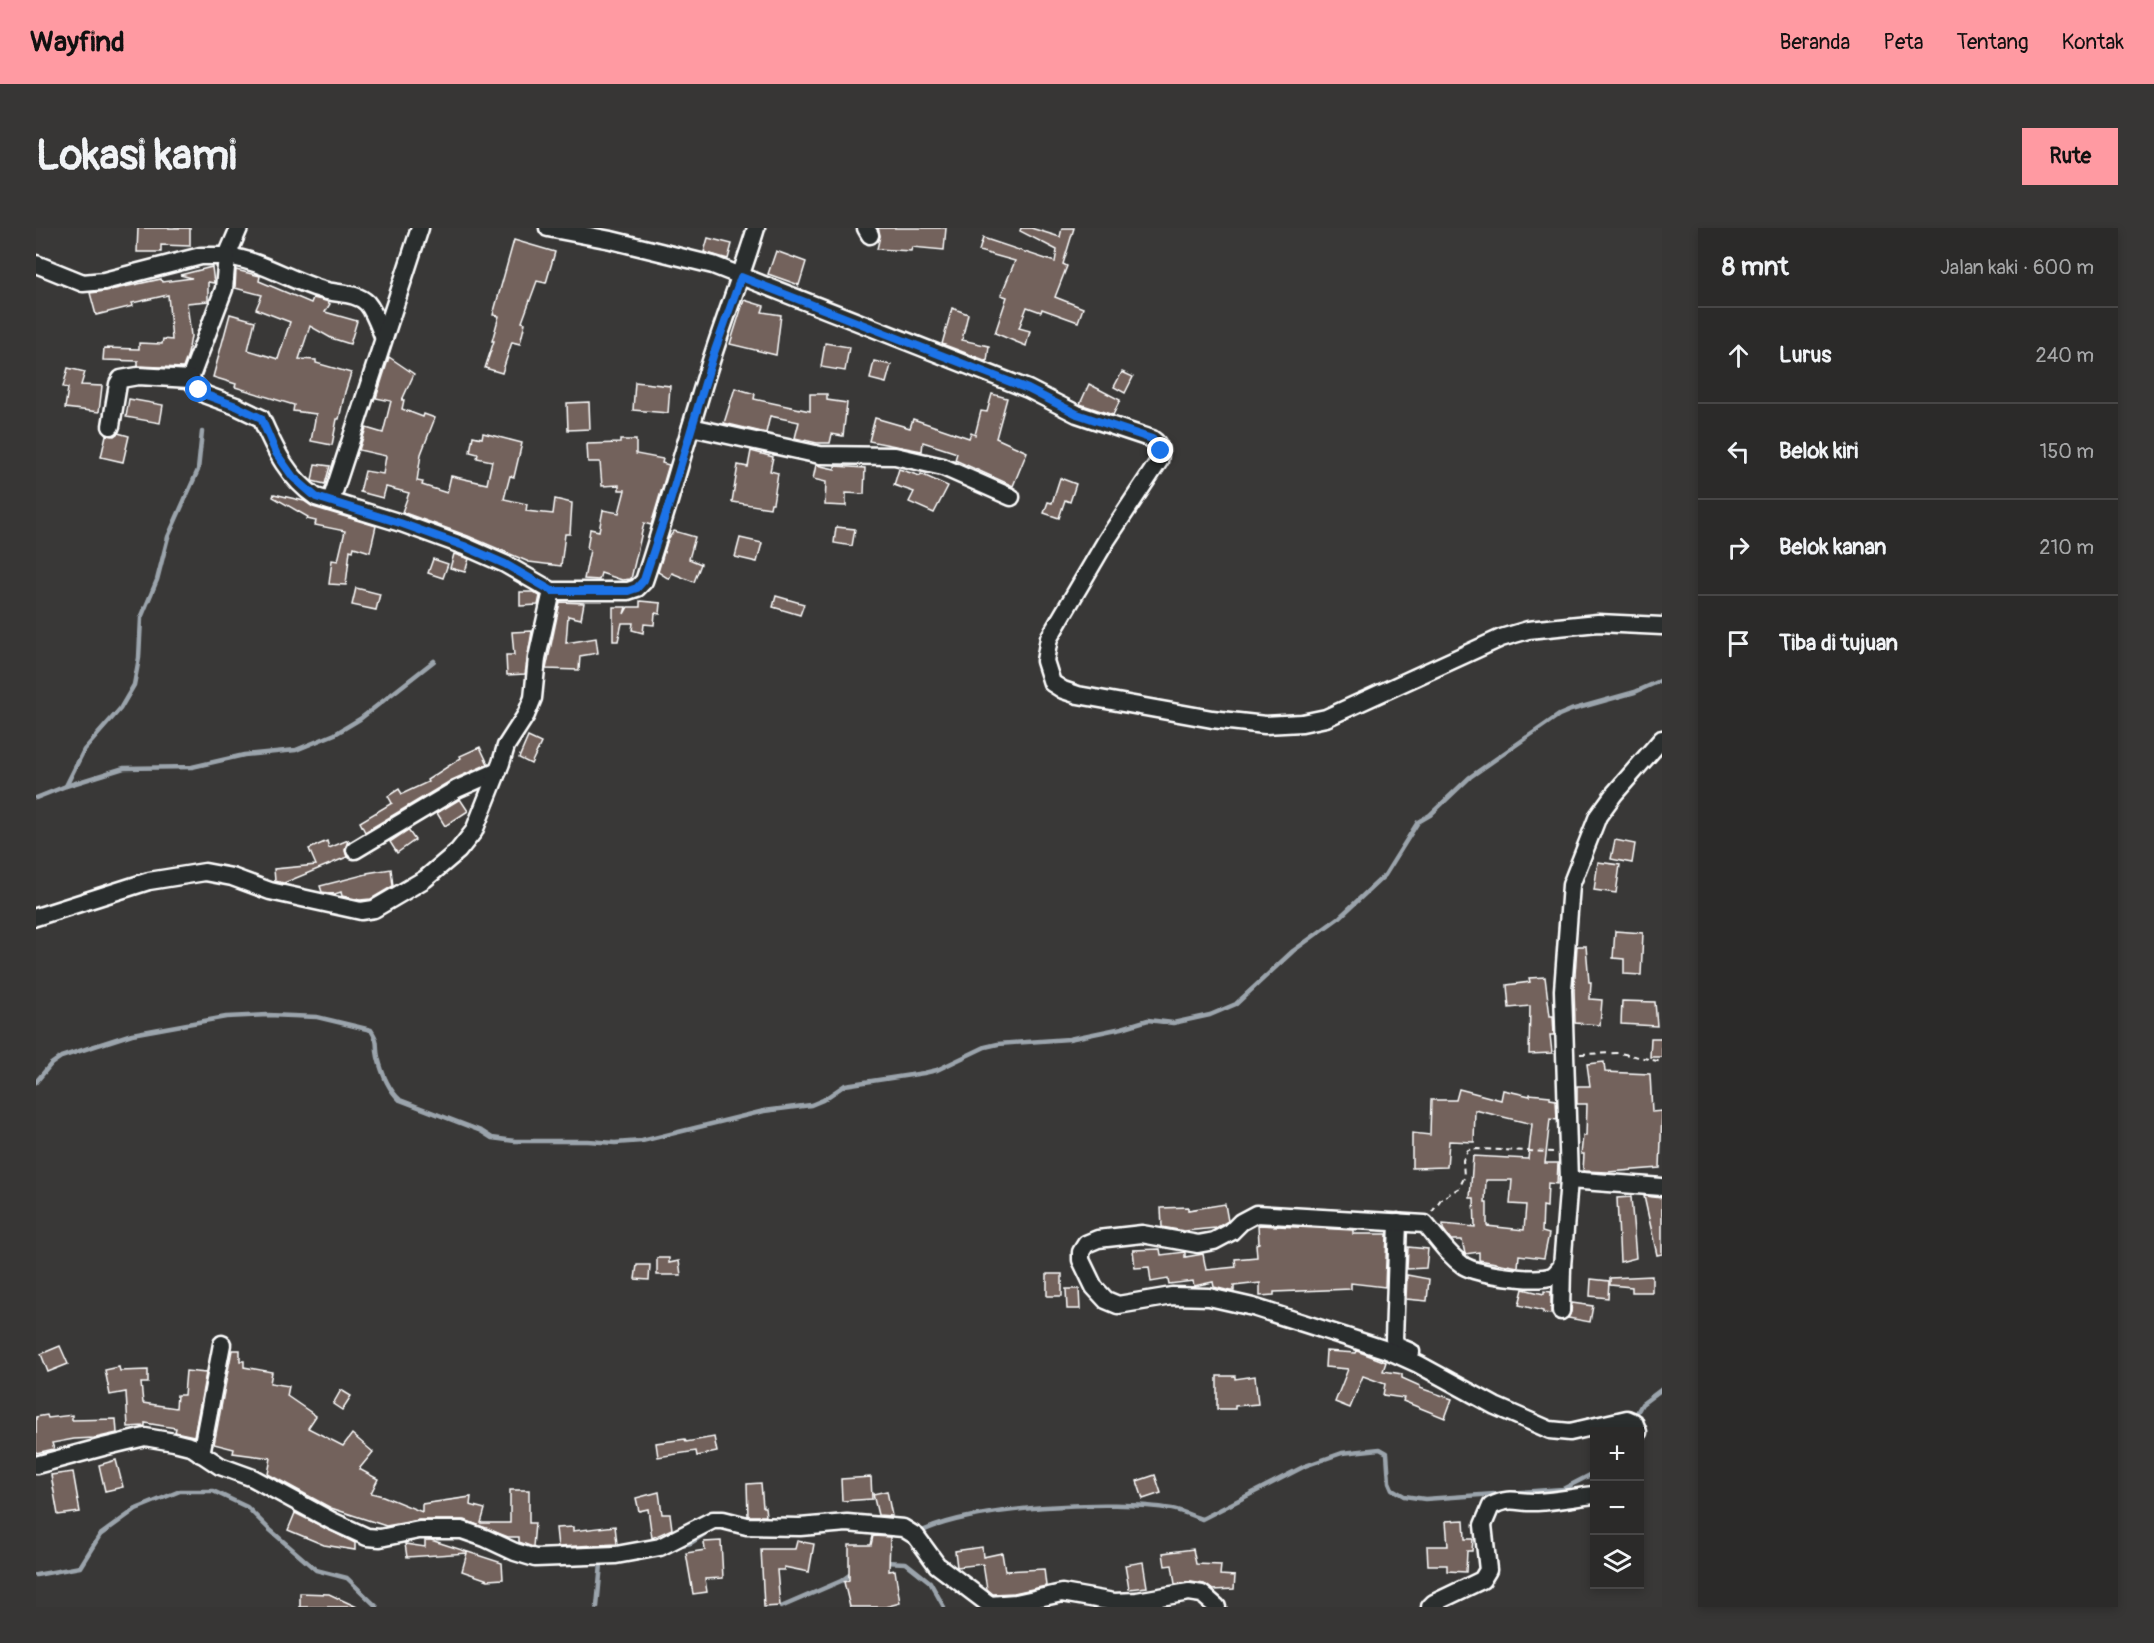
<!DOCTYPE html>
<html lang="id">
<head>
<meta charset="utf-8">
<style>
	body { margin:0; font-family:Pangolin,sans-serif; background:#373635; color:#f1f3f6 }
	.controls { position:absolute; right:18px; bottom:18px; display:grid; overflow:hidden; border-radius:0px; box-shadow:0 3px 9px #0003 }
	.controls button { width:54px; height:54px; display:grid; place-items:center; padding:0; border:0; border-bottom:2px solid #474646; background:#2b2a29; color:#f1f3f6; font:30px sans-serif }
	.stop { position:absolute; width:18px; height:18px; margin:-14px; border:4px solid #1a73e8; border-radius:50%; background:#fff }
	.stop.end { background:#1a73e8; border-color:#fff; box-shadow:0 2px 6px #0008 }
	.list { margin:0; padding:0; list-style:none }
	h2 { display:flex; justify-content:space-between; align-items:center; height:78px; margin:0; padding:0 24px; font-size:26px }
	h2 small { font-size:20px; font-weight:400; color:#a6a7a8 }
	.list li { display:grid; grid-template-columns:39px 1fr auto; gap:18px; align-items:center; box-sizing:border-box; height:96px; padding:0 24px; border-top:2px solid #474646 }
	.list b { display:block; font-size:22px; white-space:nowrap }
	.list em { font-size:20px; font-style:normal; color:#a6a7a8 }
	.icon { flex:none; width:33px; height:33px; fill:none; stroke:currentColor; stroke-width:2; stroke-linecap:round; stroke-linejoin:round }
	.map { position:relative; flex:none; width:1626px; height:1379px; overflow:hidden; border-radius:0px }
	header { display:flex; align-items:center; gap:36px; box-sizing:border-box; height:84px; padding:0 30px; background:#ff9aa2; color:#111 }
	header strong { font-size:28px }
	nav { display:flex; gap:33px; margin-inline-start:auto; font-size:21px }
	.intro { display:flex; align-items:center; justify-content:space-between; box-sizing:border-box; height:144px; padding:0 36px }
	h1 { margin:0; font-size:42px }
	.button { padding:15px 27px; border-radius:0px; background:#ff9aa2; color:#111; font-size:21px; font-weight:700 }
	main { display:flex; gap:36px; padding:0 36px }
	aside { flex:1; background:#2b2a29; border-radius:0px; box-shadow:0 3px 9px #0003 }
	.map>svg:first-child { display:block }
	.lines { fill:none; stroke-linecap:round; stroke-linejoin:round }
	.stream { stroke:#9ba4ac; stroke-width:4.5 }
	.building { fill:#73625c; stroke:#fff; stroke-width:1.5; fill-rule:evenodd }
	.street-casing { stroke:#fff; stroke-width:21 }
	.path { stroke:#fff; stroke-width:2; stroke-dasharray:6 4.5; stroke-linecap:butt }
	.street { stroke:#2a2d2e; stroke-width:16 }
	.route { stroke:#1a73e8; stroke-width:8 }
</style>
</head>
<body>
<header>
<strong>Wayfind</strong>
<nav><a>Beranda</a><a>Peta</a><a>Tentang</a><a>Kontak</a></nav>
</header>
<div class="intro"><h1>Lokasi kami</h1><a class="button">Rute</a></div>
<main>
<div class="map">
<svg width="1626" height="1379" viewBox="0 0 1626 1379">
	<rect width="100%" height="100%" fill="#393837"/>
	<filter id="ink" filterUnits="userSpaceOnUse"><feTurbulence type="fractalNoise" baseFrequency=".0167" numOctaves="2"/><feDisplacementMap in="SourceGraphic" scale="12" xChannelSelector="R" yChannelSelector="G"/><feConvolveMatrix kernelMatrix="1 2 1 2 8 2 1 2 1" color-interpolation-filters="sRGB"/></filter>
	<g filter="url(#ink)">
		<g class="lines">
			<g class="stream">
				<polyline points="30,558 48,522 84,481 98,457 103,430 105,390 121,352 132,309 162,242 166,204"/>
				<polyline points="0,570 30,558 88,540 156,539 208,527 260,522 299,506 324,491 398,433"/>
				<path d="M0 854 15 836 25 829 96 806 190 789 232 787 281 789 335 802C344 816 339 816 342 829 346 846 352 861 364 872L445 903 456 910 479 913H552L579 915 606 913 728 883 775 877 787 872 809 857 888 845 901 842 949 819 962 816 1033 811 1086 800 1112 792 1137 795 1174 787 1200 776 1257 723 1304 689 1349 647 1382 594 1394 587 1434 549 1523 487 1535 482 1599 464 1626 452"/>
				<polyline points="1590,1204 1606,1176 1626,1161"/>
				<path d="M881 1306C930 1278 1079 1271 1136 1281 1146 1283 1156 1288 1166 1291L1269 1238 1306 1225 1344 1221 1351 1225 1353 1254 1356 1261 1368 1268 1389 1271 1527 1261 1558 1245"/>
				<polyline points="640,1318 655,1315 673,1303"/>
				<polyline points="848,1334 870,1335 894,1354 908,1379"/>
				<polyline points="0,1347 44,1339 64,1307 100,1281 144,1263 177,1263 211,1279 233,1301 280,1342 311,1350 341,1379"/>
				<polyline points="561,1379 565,1336 568,1335"/>
				<polyline points="745,1379 805,1353 816,1345"/>
			</g>
		</g>
		<g class="building">
			<polygon points="102,0 154,0 154,18 125,17 125,24 101,24"/>
			<polygon points="842,0 910,0 908,22 876,19 875,23 841,21 844,8"/>
			<polygon points="985,0 995,0 1024,9 1026,0 1038,0 1027,36 1031,38 1019,69 1047,80 1042,94 1006,81 1005,84 991,79 983,100 994,103 990,118 959,105 971,69 965,67 979,33 943,23 947,10 1019,34 1021,22 984,3"/>
			<polygon points="672,10 696,16 692,31 668,24"/>
			<polygon points="478,12 519,24 510,55 501,53 486,94 489,95 484,116 476,114 466,145 449,140 458,113 456,113 463,88 457,87"/>
			<polygon points="740,23 770,34 763,57 732,46"/>
			<polygon points="176,39 178,55 172,54 172,73 151,75 155,108 152,126 147,140 102,138 102,133 67,132 68,120 103,121 103,115 126,116 127,111 136,112 132,67 96,75 97,78 60,87 54,65 70,63 125,51 126,54 156,50 144,47"/>
			<polygon points="200,42 224,48 223,53 275,75 277,70 290,73 294,76 289,84 321,93 314,116 295,110 274,98 263,131 280,132 280,135 315,145 309,164 303,191 301,191 296,217 275,213 280,186 257,183 258,177 199,159 200,156 177,149 194,86 219,93 212,122 242,131 254,94 220,81 226,67 199,60"/>
			<polygon points="708,72 728,78 726,84 745,87 740,127 694,116"/>
			<polygon points="916,80 932,86 926,112 953,118 951,133 906,116"/>
			<polygon points="789,115 813,119 809,143 785,139"/>
			<polygon points="353,129 378,146 366,172 368,172 366,181 387,189 388,186 399,190 385,226 381,253 387,254 386,257 411,265 415,248 451,256 456,233 441,230 442,226 434,224 437,208 446,210 447,205 486,215 478,249 474,248 468,271 491,276 490,283 517,286 519,271 536,275 534,306 529,306 525,338 493,334 432,308 366,284 373,265 350,259 347,270 324,264 329,243 347,246 350,228 323,222 330,200 347,205 355,173 340,170"/>
			<polygon points="838,133 855,137 850,155 834,151"/>
			<polygon points="32,140 49,144 45,157 66,158 63,184 29,180 32,160 27,159"/>
			<polygon points="1086,144 1097,149 1089,165 1078,159"/>
			<polygon points="599,154 634,158 632,185 597,182"/>
			<polygon points="1053,156 1084,172 1077,187 1044,176"/>
			<polygon points="699,160 719,166 718,171 774,183 774,166 791,166 791,172 811,175 807,208 796,206 794,215 781,215 759,210 763,194 734,188 730,205 688,195"/>
			<polygon points="956,166 971,170 960,210 991,224 977,258 919,232 921,225 887,214 886,223 833,213 839,190 874,200 877,191 933,210 935,205 939,207 945,183 951,184"/>
			<polygon points="93,171 127,177 124,195 90,189"/>
			<polygon points="553,174 554,201 532,202 531,175"/>
			<polygon points="82,205 93,208 87,234 65,229 70,207 78,208"/>
			<polygon points="584,212 600,212 600,226 627,231 626,235 633,237 615,297 608,295 595,351 586,352 565,345 563,352 548,351 554,322 551,321 554,301 563,303 567,282 583,285 589,262 583,262 583,257 566,258 564,234 552,234 551,216 584,215"/>
			<polygon points="715,223 737,229 734,243 742,245 737,275 735,275 734,280 696,274 702,237 712,239"/>
			<polygon points="279,236 294,238 289,256 276,253"/>
			<polygon points="780,237 799,241 799,238 829,240 828,266 810,265 810,278 789,277 790,254 777,251"/>
			<polygon points="863,241 884,248 885,246 912,258 898,285 873,274 878,264 858,257"/>
			<polygon points="1024,250 1040,256 1034,274 1029,272 1023,290 1008,285 1012,274 1016,275"/>
			<polygon points="238,266 268,273 277,279 340,298 334,324 318,319 317,323 314,322 310,357 293,356 296,332 302,333 309,303 279,297 280,293 271,291 272,289 237,269"/>
			<polygon points="800,299 819,301 816,318 798,315"/>
			<polygon points="638,303 659,309 653,331 665,336 658,354 636,345 633,351 622,344 632,311"/>
			<polygon points="704,310 726,315 721,334 699,329"/>
			<polygon points="418,326 433,331 429,344 414,340"/>
			<polygon points="397,331 412,336 407,350 392,345"/>
			<polygon points="320,360 344,366 340,382 316,377"/>
			<polygon points="484,364 497,364 504,368 502,377 484,378"/>
			<polygon points="740,368 768,376 764,387 737,379"/>
			<polygon points="604,373 625,375 624,386 619,385 618,397 608,396 607,405 596,402 597,395 586,395 582,413 577,413 577,379 590,379 588,386 592,379 604,379"/>
			<polygon points="524,374 548,375 545,391 532,388 530,415 560,410 562,425 544,428 543,442 510,441"/>
			<polygon points="496,403 489,446 471,447 470,427 478,427 476,404"/>
			<polygon points="492,509 505,515 495,536 483,530"/>
			<polygon points="444,519 452,536 416,552 329,604 324,594 356,575 352,568 363,561 366,566 392,554 391,552 425,530 424,528"/>
			<polygon points="424,571 432,583 409,598 401,585"/>
			<polygon points="372,602 379,612 361,625 354,614"/>
			<polygon points="312,612 309,622 311,629 248,655 239,653 238,641 280,637 273,621 291,613 293,620"/>
			<polygon points="1579,612 1599,616 1596,635 1575,631"/>
			<polygon points="1562,634 1584,637 1580,665 1558,662"/>
			<polygon points="355,641 357,658 335,671 324,672 306,668 305,664 299,666 286,664 284,658 331,646 331,645"/>
			<polygon points="1579,703 1607,705 1605,747 1588,746 1588,731 1577,730"/>
			<polygon points="1541,718 1550,718 1553,754 1555,754 1554,771 1566,772 1564,797 1539,795 1538,762"/>
			<polygon points="1509,749 1514,788 1517,788 1518,807 1514,807 1516,825 1493,826 1494,778 1473,780 1471,757 1494,754 1493,750"/>
			<polygon points="1586,773 1619,774 1621,798 1585,796"/>
			<polygon points="1615,810 1626,810 1626,829 1614,829"/>
			<polygon points="1568,834 1569,844 1614,846 1616,884 1626,883 1624,940 1572,944 1547,943 1548,926 1545,926 1547,908 1550,908 1551,876 1541,876 1541,858 1554,858 1551,836"/>
			<path d="M1423 861 1465 872 1467 862 1494 868V866L1514 868V871L1520 872 1521 892 1514 891 1509 935H1522L1521 956 1512 955 1511 979 1507 978 1506 1004 1513 1006 1508 1030 1483 1027 1482 1039 1443 1032V1024L1429 1026 1426 1012H1415L1407 1001V996L1439 999 1438 970H1434L1437 928 1492 931 1496 896 1439 882 1438 914 1413 913 1411 939 1376 940V905L1394 907 1395 872H1420ZM1450 952H1476L1474 976 1490 977 1488 1002 1451 998V975H1449Z"/>
			<polygon points="1608,968 1626,970 1626,1026 1621,1027"/>
			<polygon points="1595,969 1600,1030 1584,1034 1581,970"/>
			<polygon points="1189,976 1192,993 1180,1000 1148,1003 1126,999 1125,980 1152,979 1152,982"/>
			<polygon points="1222,997 1317,1002 1317,1006 1351,1006 1349,1059 1315,1055 1315,1061 1238,1064 1238,1067 1224,1068 1224,1055 1198,1058 1198,1063 1194,1063 1178,1059 1177,1054 1158,1058 1157,1053 1133,1056 1132,1051 1115,1054 1113,1039 1099,1040 1097,1022 1124,1021 1125,1027 1149,1024 1149,1029 1167,1026 1170,1042 1200,1039 1199,1031 1221,1029 1220,1016 1223,1015"/>
			<polygon points="1372,1019 1392,1021 1390,1040 1371,1041"/>
			<polygon points="621,1030 633,1030 633,1035 643,1033 645,1047 621,1047"/>
			<polygon points="601,1037 614,1037 613,1052 599,1051"/>
			<rect x="1011" y="1046" width="15" height="22"/>
			<polygon points="1371,1047 1393,1051 1391,1073 1370,1071"/>
			<polygon points="1616,1048 1616,1064 1596,1064 1596,1059 1574,1057 1574,1050"/>
			<polygon points="1555,1051 1573,1053 1572,1070 1554,1068"/>
			<polygon points="1030,1061 1043,1061 1044,1081 1031,1081"/>
			<polygon points="1487,1061 1508,1066 1508,1063 1515,1064 1515,1086 1507,1085 1507,1083 1483,1077"/>
			<polygon points="1536,1075 1557,1078 1554,1094 1532,1090 1535,1084"/>
			<polygon points="24,1118 32,1136 12,1144 5,1126"/>
			<polygon points="196,1122 204,1122 204,1133 208,1133 208,1139 236,1144 234,1155 253,1158 251,1168 280,1188 272,1200 307,1218 316,1206 337,1224 323,1241 342,1251 335,1265 347,1268 386,1284 386,1276 435,1269 434,1277 449,1281 445,1295 474,1295 474,1262 493,1262 493,1295 499,1295 497,1319 483,1314 483,1309 472,1309 429,1292 383,1292 350,1298 295,1280 232,1246 235,1230 197,1225 198,1221 178,1216"/>
			<polygon points="1290,1123 1320,1125 1321,1123 1350,1134 1347,1143 1366,1146 1366,1150 1384,1158 1384,1160 1416,1171 1409,1190 1367,1173 1368,1170 1347,1167 1349,1156 1327,1148 1314,1180 1299,1174 1312,1141 1289,1139"/>
			<polygon points="83,1139 84,1143 112,1142 112,1155 105,1155 107,1175 140,1180 141,1167 148,1167 150,1143 170,1145 158,1208 139,1204 140,1200 109,1195 109,1198 92,1199 90,1164 74,1167 69,1142"/>
			<polygon points="1181,1148 1199,1148 1199,1151 1219,1148 1222,1176 1199,1178 1199,1181 1181,1181"/>
			<polygon points="305,1162 315,1168 306,1182 297,1176"/>
			<polygon points="11,1187 12,1190 36,1187 36,1192 80,1191 81,1205 59,1210 38,1211 16,1215 18,1221 0,1225 0,1189"/>
			<polygon points="678,1209 681,1224 661,1228 660,1223 622,1229 620,1215 649,1211 650,1214"/>
			<polygon points="80,1232 87,1259 69,1263 63,1237"/>
			<polygon points="37,1244 44,1284 22,1287 15,1247"/>
			<polygon points="1119,1247 1125,1265 1107,1271 1101,1253"/>
			<polygon points="835,1249 836,1271 806,1273 805,1251"/>
			<polygon points="725,1255 727,1279 729,1279 730,1288 712,1288 711,1256"/>
			<polygon points="851,1263 856,1288 842,1287 837,1266"/>
			<polygon points="623,1264 626,1286 634,1286 636,1301 616,1310 612,1281 603,1283 600,1270"/>
			<polygon points="259,1285 319,1315 319,1322 288,1317 252,1302"/>
			<polygon points="1428,1292 1429,1311 1437,1311 1436,1323 1431,1323 1430,1344 1411,1343 1411,1337 1392,1337 1391,1318 1412,1318 1410,1293"/>
			<polygon points="579,1298 581,1316 522,1319 520,1300 537,1299 537,1303"/>
			<polygon points="837,1308 854,1309 853,1343 859,1342 864,1375 849,1379 814,1379 808,1354 813,1352 813,1317 835,1317"/>
			<polygon points="389,1312 395,1312 466,1335 467,1351 452,1352 426,1343 431,1325 371,1329 369,1316 389,1319"/>
			<polygon points="685,1313 687,1350 669,1351 671,1364 657,1366 650,1325 669,1322 668,1314"/>
			<polygon points="761,1313 778,1316 773,1344 748,1339 748,1342 741,1342 744,1378 728,1379 725,1321 759,1321"/>
			<polygon points="946,1319 947,1329 966,1325 969,1343 1008,1341 1010,1358 978,1365 957,1366 951,1361 947,1336 921,1339 919,1323"/>
			<polygon points="1157,1321 1160,1336 1185,1337 1184,1347 1199,1348 1198,1361 1177,1362 1168,1356 1155,1354 1139,1356 1136,1337 1129,1338 1127,1325"/>
			<polygon points="1107,1334 1111,1359 1093,1361 1089,1337"/>
			<polygon points="264,1365 293,1366 321,1379 264,1379"/>
		</g>
		<g class="lines">
			<defs>
				<g id="street">
					<path d="M203 0 191 28C227 33 256 54 291 63 304 66 321 65 331 75 338 83 343 98 347 108"/>
					<path d="M512 0 575 12 677 37 992 161 1041 186 1116 211C1125 217 1125 223 1123 233L1070 313 1013 410 1009 433 1016 455 1027 462 1042 467 1176 491 1229 497 1266 495 1290 490 1465 410 1492 402 1562 395 1626 398"/>
					<polyline points="830,0 834,7"/>
					<path d="M0 36 47 55 68 53 165 28H191L188 61 154 151 163 162 170 167 200 178 225 190C239 221 250 248 280 269L365 295 428 318 469 336 516 363H592L601 360 608 353C633 279 652 204 676 130 690 86 707 44 720 0"/>
					<polyline points="75,198 82,156 85,151 102,148 154,151"/>
					<polyline points="655,199 784,227 859,228 907,239 975,269"/>
					<polyline points="295,273 384,0"/>
					<polyline points="319,622 421,561 462,543"/>
					<polyline points="0,689 113,653 169,644 196,649 234,663 325,683 338,681 389,651 422,623 438,603 465,535 470,518 490,487 497,470 501,430 516,363"/>
					<polyline points="1533,952 1626,959"/>
					<polyline points="1362,994 1358,1111 1361,1118 1375,1124"/>
					<polyline points="1525,1083 1526,1038"/>
					<path d="M1602 1204 1598 1194 1591 1191 1534 1204 1514 1202 1459 1178 1382 1136 1351 1122 1217 1079 1173 1069 1136 1068 1082 1077 1070 1072 1058 1059 1045 1032V1024L1050 1016 1062 1011 1106 1006 1162 1016 1178 1013 1195 1004 1205 994 1220 986 1389 996C1401 1010 1412 1027 1428 1038 1441 1046 1502 1055 1516 1048 1520 1046 1523 1041 1526 1038L1533 952 1527 762 1535 657 1562 588 1578 566 1626 511"/>
					<polyline points="165,1226 186,1116"/>
					<polyline points="0,1237 67,1219 109,1209 138,1214 154,1218 184,1238 217,1250 296,1293 331,1309 344,1310 383,1302 426,1302 449,1310 479,1324 499,1330 580,1327 624,1319 677,1292 687,1292 711,1298 764,1299 811,1295 867,1300 880,1308 901,1337 954,1377 980,1375 1026,1365 1078,1374 1101,1373 1153,1364 1166,1366 1181,1379"/>
					<path d="M1394 1379 1398 1375 1446 1352 1452 1342 1447 1297 1455 1278C1476 1268 1481 1275 1501 1274 1520 1273 1540 1269 1558 1267"/>
				</g>
			</defs>
			<use href="#street" class="street-casing"/>
			<g class="path">
				<polyline points="1544,826 1584,825 1626,834"/>
				<polyline points="1396,984 1405,971 1423,960 1428,950 1427,932 1432,922 1440,921 1517,924"/>
			</g>
			<use href="#street" class="street"/>
		</g>
	</g>
	<g class="lines" filter="url(#ink)">
		<polyline class="route" points="163,162 170,167 200,178 225,190 240,225 257,249 280,269 364,295 428,318 469,336 516,363 592,363 601,360 608,352 634,273 677,128 705,49 992,161 1041,186 1116,211 1122,215 1125,223"/>
	</g>
</svg>
<div class="controls">
<button>+</button>
<button>−</button>
<button><svg class="icon" aria-label="layers" viewBox="0 0 24 24"><path d="M12 4l9 5-9 5-9-5zM3 14l9 5 9-5"/></svg></button>
</div>
<div class="stop" style="left:163px;top:162px"></div>
<div class="stop end" style="left:1125px;top:223px"></div>
</div>
<aside>
<h2>8 mnt<small>Jalan kaki · 600 m</small></h2>
<ul class="list">
<li><svg class="icon" aria-label="ahead" viewBox="0 0 24 24"><path d="M12 20V5M6 11l6-6 6 6"/></svg><div><b>Lurus</b></div><em>240 m</em></li>
<li><svg class="icon" aria-label="left" viewBox="0 0 24 24"><path d="M17 20v-9H6M10 6l-5 5 5 5"/></svg><div><b>Belok kiri</b></div><em>150 m</em></li>
<li><svg class="icon" aria-label="right" viewBox="0 0 24 24"><path d="M7 20v-9h11M14 6l5 5-5 5"/></svg><div><b>Belok kanan</b></div><em>210 m</em></li>
<li><svg class="icon" aria-label="arrive" viewBox="0 0 24 24"><path d="M6 21V4h12l-3 4 3 4H6"/></svg><div><b>Tiba di tujuan</b></div></li>
</ul>
</aside>
</main>
</body>
</html>
